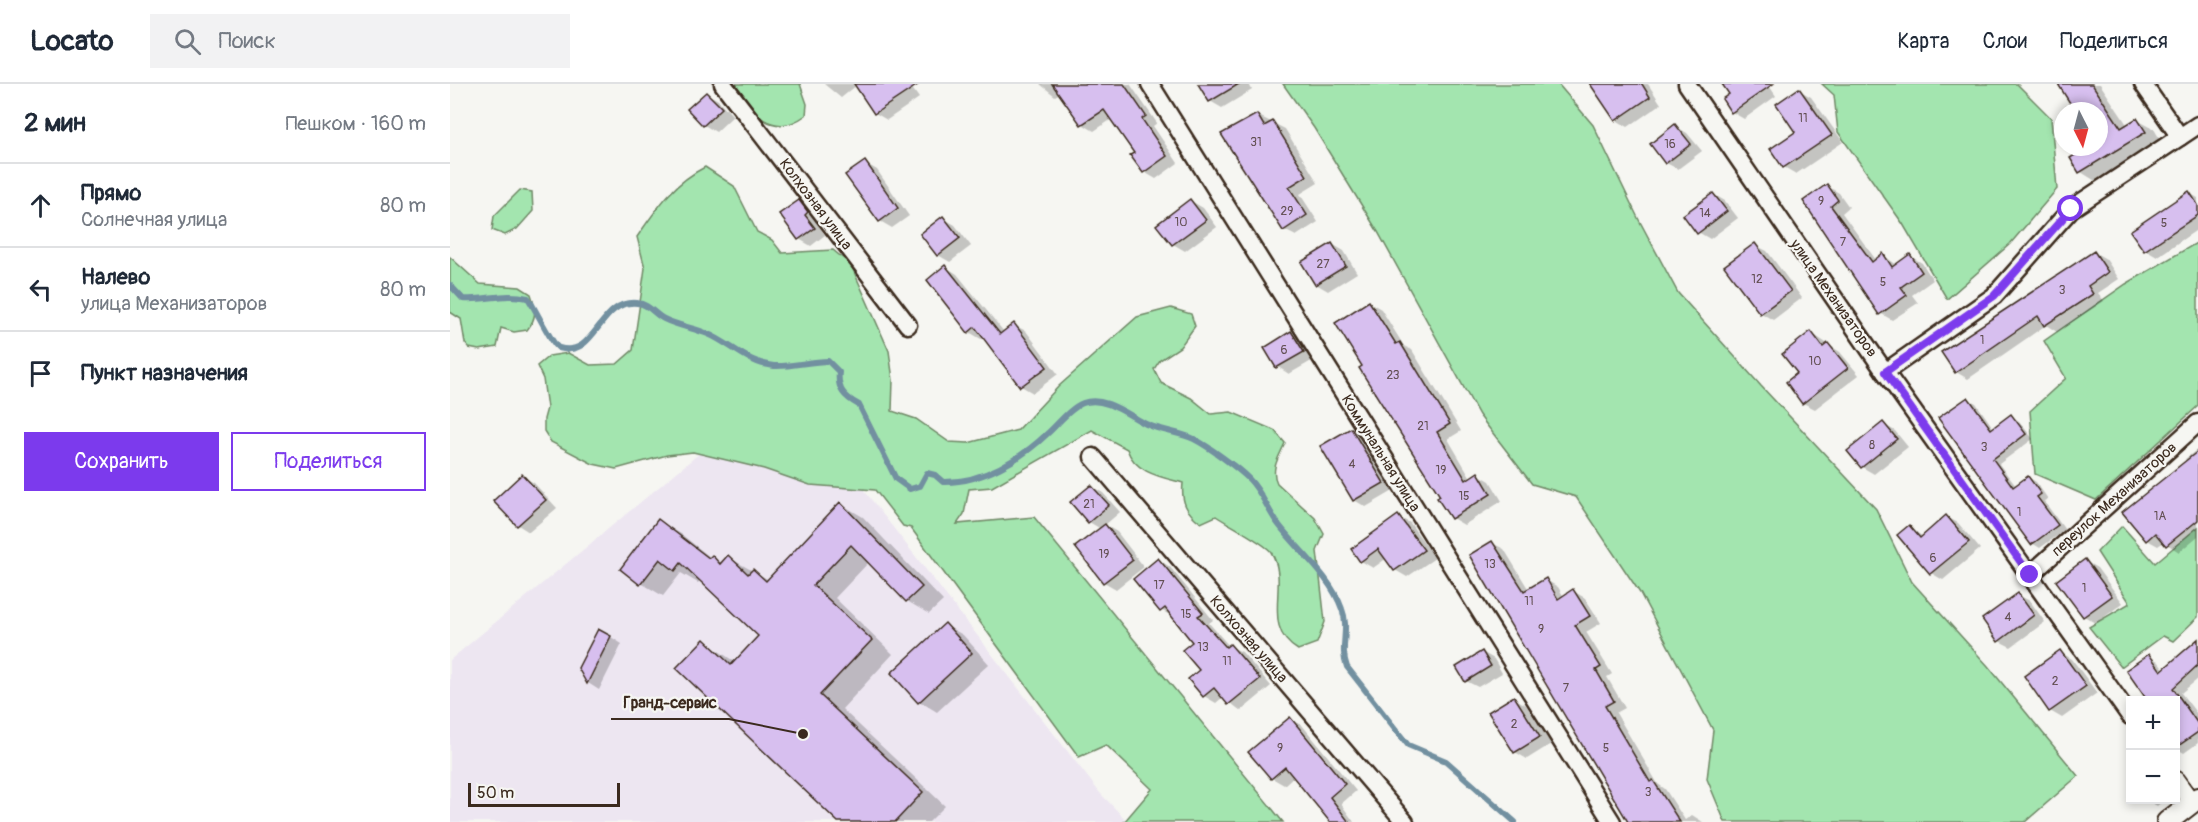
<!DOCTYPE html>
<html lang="ru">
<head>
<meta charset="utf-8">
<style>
	body { margin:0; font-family:Pangolin,sans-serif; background:#f2f2f3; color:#1f2937 }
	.controls { position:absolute; right:18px; bottom:18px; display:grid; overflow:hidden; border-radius:0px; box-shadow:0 3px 9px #0003 }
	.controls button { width:54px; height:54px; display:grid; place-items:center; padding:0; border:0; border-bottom:2px solid #e0e1e3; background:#fff; color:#1f2937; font:30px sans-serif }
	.compass { position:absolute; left:1604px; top:18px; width:54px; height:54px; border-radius:50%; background:#fff; box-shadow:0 3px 9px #0003; rotate:174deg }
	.scale { position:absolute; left:18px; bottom:15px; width:152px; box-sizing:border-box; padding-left:6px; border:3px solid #3b2a1e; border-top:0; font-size:16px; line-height:21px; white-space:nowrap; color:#3b2a1e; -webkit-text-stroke:4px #f6f6f2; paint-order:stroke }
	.stop { position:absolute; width:18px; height:18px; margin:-14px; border:4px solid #7c3aed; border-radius:50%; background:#fff }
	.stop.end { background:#7c3aed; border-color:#fff; box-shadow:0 2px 6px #0008 }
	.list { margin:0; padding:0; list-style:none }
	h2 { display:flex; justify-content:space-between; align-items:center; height:78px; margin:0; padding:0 24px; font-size:26px }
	h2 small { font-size:20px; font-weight:400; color:#747a83 }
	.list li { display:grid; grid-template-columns:39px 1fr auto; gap:18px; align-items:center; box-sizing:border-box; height:84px; padding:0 24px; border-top:2px solid #e0e1e3 }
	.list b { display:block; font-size:22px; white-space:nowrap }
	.list p { margin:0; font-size:20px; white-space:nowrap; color:#747a83 }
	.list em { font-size:20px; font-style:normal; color:#747a83 }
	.actions { display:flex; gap:12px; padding:18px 24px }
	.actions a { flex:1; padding:14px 0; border:2px solid #7c3aed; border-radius:0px; text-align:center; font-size:21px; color:#7c3aed }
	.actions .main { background:#7c3aed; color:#fff }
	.icon { flex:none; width:33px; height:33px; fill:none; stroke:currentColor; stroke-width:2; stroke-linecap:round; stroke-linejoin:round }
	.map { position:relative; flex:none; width:1748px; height:738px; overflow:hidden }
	header { display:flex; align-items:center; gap:36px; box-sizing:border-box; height:84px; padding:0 30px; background:#fff; border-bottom:2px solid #e0e1e3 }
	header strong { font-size:28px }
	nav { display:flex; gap:33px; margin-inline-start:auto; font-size:21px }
	.search { width:420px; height:54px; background:#f2f2f3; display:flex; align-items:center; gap:15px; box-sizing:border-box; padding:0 21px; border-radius:0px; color:#747a83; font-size:22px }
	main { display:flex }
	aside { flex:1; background:#fff }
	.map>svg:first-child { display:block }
	.built { fill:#ede6f1 }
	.green { fill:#a3e5af; stroke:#6f8866; stroke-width:1.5 }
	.shadow { fill:#0003 }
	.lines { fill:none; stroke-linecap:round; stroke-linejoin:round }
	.stream { stroke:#7290a0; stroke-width:6 }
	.building { fill:#d7bfef; stroke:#3b2a1e; stroke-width:1.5 }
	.minor-casing { stroke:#3b2a1e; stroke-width:21 }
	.tertiary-casing { stroke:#3b2a1e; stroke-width:24 }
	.minor { stroke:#f6f6f2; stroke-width:16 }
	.tertiary { stroke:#f6f6f2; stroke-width:20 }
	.route { stroke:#7c3aed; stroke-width:8 }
	.labels { text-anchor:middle; stroke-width:4.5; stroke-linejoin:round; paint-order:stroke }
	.number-label { font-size:12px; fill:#624f52 }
	.street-label { font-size:15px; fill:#3b2a1e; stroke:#f6f6f2 }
	.leader { fill:none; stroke:#3b2a1e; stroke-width:2 }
	.callout-dot { fill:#3b2a1e; stroke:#f6f6f2; stroke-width:2 }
	.callout-label { font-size:16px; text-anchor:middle; font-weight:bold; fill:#3b2a1e; stroke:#f6f6f2; stroke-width:4.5; stroke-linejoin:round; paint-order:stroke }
</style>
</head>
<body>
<header>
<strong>Locato</strong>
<div class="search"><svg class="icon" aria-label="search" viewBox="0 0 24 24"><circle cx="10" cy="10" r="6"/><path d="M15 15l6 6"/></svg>Поиск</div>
<nav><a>Карта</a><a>Слои</a><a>Поделиться</a></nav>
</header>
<main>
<aside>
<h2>2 мин<small>Пешком · 160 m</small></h2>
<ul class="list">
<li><svg class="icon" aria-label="ahead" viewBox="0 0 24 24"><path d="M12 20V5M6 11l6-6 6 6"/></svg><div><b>Прямо</b><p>Солнечная улица</p></div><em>80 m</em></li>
<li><svg class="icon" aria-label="left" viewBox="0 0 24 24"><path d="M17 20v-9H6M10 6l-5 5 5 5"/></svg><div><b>Налево</b><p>улица Механизаторов</p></div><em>80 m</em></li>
<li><svg class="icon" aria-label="arrive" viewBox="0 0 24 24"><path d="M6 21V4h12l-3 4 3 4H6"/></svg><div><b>Пункт назначения</b></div></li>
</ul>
<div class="actions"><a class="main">Сохранить</a><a>Поделиться</a></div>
</aside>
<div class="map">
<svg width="1748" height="738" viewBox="0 0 1748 738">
	<rect width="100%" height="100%" fill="#f6f6f2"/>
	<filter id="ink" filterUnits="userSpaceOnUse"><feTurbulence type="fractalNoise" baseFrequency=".0167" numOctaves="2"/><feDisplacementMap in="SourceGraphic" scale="12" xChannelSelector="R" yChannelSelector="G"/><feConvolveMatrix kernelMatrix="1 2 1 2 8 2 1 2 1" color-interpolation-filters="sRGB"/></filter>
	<g filter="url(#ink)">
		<polygon class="built" points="332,301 650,709 678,738 0,738 0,576"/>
		<g class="green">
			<path d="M286 0H350L357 20 356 31C324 55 299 30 286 0Z"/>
			<polygon points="833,0 1108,0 1143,41 1188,134 1228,209 1311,302 1426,425 1462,498 1538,582 1628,692 1575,738 1275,738 1257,695 1263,646 1190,509 1126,413 1082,400 1029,331 928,148 864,44"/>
			<polygon points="1372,0 1567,0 1601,34 1607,105 1560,160 1497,215 1453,140 1388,48 1384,11"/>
			<path d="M255 83 284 102 307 148 322 156 332 169 383 166 401 181 439 267 443 296 442 327 466 335 499 358 518 359 568 346 609 302 687 233 721 224 741 230 745 242 730 263 710 276 704 285 711 299 741 314 761 330 781 328 824 346 835 359C829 373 820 385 827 399L865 434 874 450 867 467 875 538 867 559 848 566C809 543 841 499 821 468 816 460 776 439 766 432L751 439C736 428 731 418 733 399 711 393 685 389 677 365L642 346 542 403 519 405 514 430 507 440 584 433 833 738H674L702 705 656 661 629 673 461 444 453 442 425 406 360 401 314 385 243 368 217 371 166 385 143 380 101 358 94 347V335L97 324 93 295 87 282 99 272 118 269 140 281 167 280 183 266 195 184 187 153C208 123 222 100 255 83Z"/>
			<polygon points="70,106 82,108 83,127 67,145 55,151 42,146 44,132"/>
			<polygon points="1748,158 1748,322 1646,416 1585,390 1580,327 1616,294 1594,257 1676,200"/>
			<path d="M0 173 30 200 70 203 81 210C86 225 87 234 77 246L64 248 51 244 47 263 29 266 19 264 15 259 11 235 0 228Z"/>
			<polygon points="1672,442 1705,479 1748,443 1748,533 1723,557 1713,552 1671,583 1639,543 1680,519 1647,468"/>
		</g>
		<g class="shadow">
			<polygon points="374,0 459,0 469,14 437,36 425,29 407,1 391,14"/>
			<polygon points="590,0 680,0 707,39 703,42 728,79 706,95 694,88 686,70 662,35 644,47 632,40 610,9 605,12"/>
			<polygon points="750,0 799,0 802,6 772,24 760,17"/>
			<polygon points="1141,0 1198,0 1211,20 1178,43 1166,36"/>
			<polygon points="1274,0 1318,0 1326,12 1294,35 1282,28 1281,11"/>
			<polygon points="1610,0 1650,0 1678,42 1687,36 1704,45 1711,57 1647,98 1631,88 1640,63 1649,63 1649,27 1627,27"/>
			<polygon points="1349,6 1361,13 1393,58 1346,90 1334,83 1347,48"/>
			<polygon points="256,9 268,16 283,32 266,48 254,41"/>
			<polygon points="807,31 835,45 868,99 850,110 868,138 846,152 834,146"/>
			<polygon points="1225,42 1237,49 1252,67 1228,85 1216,79"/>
			<polygon points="415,79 427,86 459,132 442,144 430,137"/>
			<polygon points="1377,102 1389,109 1399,123 1392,129 1426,176 1433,171 1447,181 1460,172 1472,179 1483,196 1462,211 1468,219 1442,236 1430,229 1355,118"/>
			<polygon points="1739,109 1748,114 1748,145 1707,173 1695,166"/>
			<polygon points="1263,110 1275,117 1288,134 1260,155 1248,148"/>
			<polygon points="349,117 361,124 369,136 366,138 375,151 361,162 349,155"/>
			<polygon points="741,117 753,124 767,143 735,167 723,160"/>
			<polygon points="493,134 505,141 521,162 500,178 488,171"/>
			<polygon points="882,160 894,167 907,189 878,207 866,200"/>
			<polygon points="1305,161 1317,167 1352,214 1323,236 1311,229"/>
			<polygon points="1644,168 1656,175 1669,195 1648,209 1654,217 1607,248 1596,241 1518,295 1506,288"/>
			<polygon points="496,183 507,190 554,248 564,241 576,247 608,290 583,309 571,302 534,253 531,255 519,248 479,196"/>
			<polygon points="919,218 931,225 954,262 962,266 1011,347 998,355 1021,394 1028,390 1040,397 1052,417 1014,441 1002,434 992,413 914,282"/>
			<polygon points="841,249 853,256 865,275 839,290 828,283"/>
			<polygon points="1361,249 1390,268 1409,291 1365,325 1353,319 1349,290"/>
			<polygon points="1518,315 1526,319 1544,345 1561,332 1569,337 1583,355 1549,380 1566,402 1578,393 1586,398 1598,415 1594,417 1615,446 1590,464 1582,459 1490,335"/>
			<polygon points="1433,340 1445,347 1458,363 1424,390 1412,383"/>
			<polygon points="901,346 913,352 945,406 916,423 904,416"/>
			<polygon points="1748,365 1748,452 1729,468 1714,458 1708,462 1697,456 1737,378 1735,375"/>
			<polygon points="72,392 84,399 107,424 79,448 68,441"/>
			<polygon points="641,402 653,409 670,428 655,441 667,448 694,483 666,505 654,498 627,464 651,445 639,438"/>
			<polygon points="391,420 413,433 493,517 479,530 457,517 419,478 385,514 443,570 392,625 495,722 479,738 391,738 254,557 285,578 310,552 250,496 248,499 231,489 213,512 191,499 209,437 231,450 261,474 273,479 278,473 319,496"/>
			<polygon points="948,433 960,439 985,474 957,493 945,486 937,474 923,484 911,477"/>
			<polygon points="1497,433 1508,439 1530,465 1493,496 1481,489 1449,451 1459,443 1473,453"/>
			<polygon points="1042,459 1054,465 1079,506 1096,496 1108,503 1114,513 1123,507 1135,514 1151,539 1136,548 1162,590 1157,593 1175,624 1166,629 1208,700 1215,705 1235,736 1242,731 1253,738 1181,738"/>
			<polygon points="709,476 720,483 763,536 759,539 779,562 792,568 821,602 791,627 773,613 766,619 754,612 740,595 752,586 744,558 723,533 711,526"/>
			<polygon points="1635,477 1647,484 1673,519 1646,539 1634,532 1608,497"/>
			<polygon points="1568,511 1580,517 1595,538 1561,563 1549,557"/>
			<polygon points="495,541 513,551 539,580 487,628 469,617"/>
			<polygon points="161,553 172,560 149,606 138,599 130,584"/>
			<polygon points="1748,557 1748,595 1731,609 1748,631 1748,659 1734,669 1726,664 1726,616 1699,616 1678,587 1699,572 1708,577 1715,586"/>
			<polygon points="1032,568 1044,575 1052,589 1028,603 1016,597"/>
			<polygon points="1610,568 1622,575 1647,609 1612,634 1600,627"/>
			<polygon points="1064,614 1076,621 1101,660 1077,675 1065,668"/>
			<polygon points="840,635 852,641 906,707 891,720 904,738 882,738 844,692 834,701 822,694"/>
			<polygon points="1697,716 1714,716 1707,722"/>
		</g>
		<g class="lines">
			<path class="stream" d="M0 201 13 215C37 217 53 208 78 214 85 224 103 262 109 264 147 275 148 215 187 219 199 220 204 230 214 235 228 242 244 244 258 250 280 259 298 280 324 282 341 283 360 277 378 277L389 288C387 305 394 313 409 321L446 395 460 405 470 402 477 389 485 391 493 398C532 399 571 375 598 349 608 340 620 324 633 319 654 311 678 331 696 340 711 347 729 348 744 355 758 362 788 384 799 395 812 408 818 427 829 441 849 467 881 493 892 525 900 545 889 563 897 583L958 661 996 677 1065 738"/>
		</g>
		<g class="building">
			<polygon points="404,0 469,0 424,30"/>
			<polygon points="602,0 674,0 696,32 692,35 717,72 693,89 680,71 684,69 654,26 631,41"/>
			<polygon points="748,0 789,0 759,18"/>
			<polygon points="1140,0 1192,0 1200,13 1165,37"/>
			<polygon points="1272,0 1323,0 1281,29 1272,15 1279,10"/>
			<polygon points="1608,0 1642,0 1671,44 1687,34 1696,48 1629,89 1620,74 1638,63 1649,63 1649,27 1625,27"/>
			<polygon points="1349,4 1382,51 1333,84 1320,65 1345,48 1326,20"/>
			<polygon points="256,8 272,24 253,42 237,25"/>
			<polygon points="807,30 814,42 823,37 857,92 839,103 857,131 833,147 771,50"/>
			<polygon points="1225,40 1241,60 1215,80 1200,60"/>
			<polygon points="415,77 448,124 429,138 395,91"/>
			<polygon points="1377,100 1388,116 1381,122 1422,178 1433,169 1442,183 1460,170 1472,188 1451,203 1457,211 1429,231 1353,117"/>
			<polygon points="1739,107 1748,121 1748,131 1694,167 1680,147"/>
			<polygon points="1263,109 1277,127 1247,150 1233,131"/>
			<polygon points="740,115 756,136 722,161 706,141"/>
			<polygon points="349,116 358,128 355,131 365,144 348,156 329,130"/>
			<polygon points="493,132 510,154 487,172 470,150"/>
			<polygon points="882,159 896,182 865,201 851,178"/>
			<polygon points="1305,159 1341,207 1310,230 1274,182"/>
			<polygon points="1644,167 1658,188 1638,202 1643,210 1594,242 1588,232 1505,289 1491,268"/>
			<polygon points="495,181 550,250 564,239 597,283 570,303 525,243 518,249 477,196"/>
			<polygon points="919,217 946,260 950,258 1000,340 987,348 1016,396 1028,388 1041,410 1001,435 987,414 990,412 909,284 912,282 885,239"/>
			<polygon points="841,247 854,268 826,284 814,264"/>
			<polygon points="1361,247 1373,263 1378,259 1398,284 1352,320 1336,298 1347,289 1332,270"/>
			<polygon points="1518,313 1541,345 1561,330 1576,350 1543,375 1563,403 1578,392 1591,410 1587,413 1608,441 1581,461 1488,334"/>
			<polygon points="1433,338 1447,355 1411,384 1397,367"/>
			<polygon points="901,344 934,399 903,417 870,362"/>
			<polygon points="1748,367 1748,436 1716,462 1705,449 1696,457 1672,428"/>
			<polygon points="72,390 96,416 67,442 43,417"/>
			<polygon points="641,401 659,421 638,439 620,418"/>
			<polygon points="390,418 472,503 456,518 401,461 363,501 422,556 370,611 473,708 445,738 388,738 226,584 254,555 281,581 308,552 231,479 225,487 210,475 190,501 170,485 208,435 259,474 262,471 270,480 278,471 298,490 303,485 316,497"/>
			<polygon points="948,431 974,466 944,487 928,465 910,478 901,465"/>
			<polygon points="1496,431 1519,458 1480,490 1447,451 1459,441 1470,454"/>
			<polygon points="655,440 683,476 653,499 625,463"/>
			<polygon points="1042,457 1074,507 1096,494 1108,515 1123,505 1140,532 1125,541 1151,583 1146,586 1164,617 1155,622 1200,698 1203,696 1230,738 1178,738 1019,471"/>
			<polygon points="708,474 753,529 748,532 776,563 780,560 810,595 778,621 764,604 753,613 738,595 749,586 732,566 742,558 715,524 710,528 683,495"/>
			<polygon points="1635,475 1662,512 1633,533 1606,497"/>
			<polygon points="1568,509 1584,531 1548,558 1532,535"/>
			<polygon points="495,539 522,569 468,619 441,589"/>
			<polygon points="148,545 161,552 137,600 128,584"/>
			<polygon points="1748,555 1748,581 1723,604 1748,640 1748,648 1725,664 1725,616 1697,616 1676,586 1699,570 1711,587"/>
			<polygon points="1610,566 1636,602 1599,628 1574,592"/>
			<polygon points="1032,567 1041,582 1015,598 1006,583"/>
			<polygon points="1064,612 1090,653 1064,669 1038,628"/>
			<polygon points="840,633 895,700 880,713 899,738 880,738 835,683 821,695 798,668"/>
		</g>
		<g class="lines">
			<defs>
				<g id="minor">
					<polyline points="273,0 458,241"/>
					<polyline points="700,0 1162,738"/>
					<polyline points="1237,0 1435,288 1680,632"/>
					<polyline points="1693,0 1730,53"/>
					<polyline points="1435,288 1544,212 1621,125 1748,41"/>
					<polyline points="643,373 955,738"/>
					<polyline points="1580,491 1748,339"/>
					<polyline points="1726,696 1742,718"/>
				</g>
				<polyline id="tertiary" points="1717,738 1748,714"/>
			</defs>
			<use href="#minor" class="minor-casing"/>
			<use href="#tertiary" class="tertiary-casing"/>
			<use href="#minor" class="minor"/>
			<use href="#tertiary" class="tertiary"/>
		</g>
	</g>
	<g class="lines" filter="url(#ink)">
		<polyline class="route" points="1580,491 1435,288 1544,212 1621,125"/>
	</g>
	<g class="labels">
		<g class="number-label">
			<text x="1353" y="38">11</text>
			<text x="806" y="62">31</text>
			<text x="1220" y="64">16</text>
			<text x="1371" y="121">9</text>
			<text x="837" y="131">29</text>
			<text x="1255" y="133">14</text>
			<text x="731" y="142">10</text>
			<text x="1714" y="143">5</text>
			<text x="1393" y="162">7</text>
			<text x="873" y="184">27</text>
			<text x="1307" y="199">12</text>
			<text x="1433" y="202">5</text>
			<text x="1612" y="210">3</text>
			<text x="1532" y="260">1</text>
			<text x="834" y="270">6</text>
			<text x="1365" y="281">10</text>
			<text x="943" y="295">23</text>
			<text x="973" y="346">21</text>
			<text x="1422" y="365">8</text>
			<text x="1534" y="367">3</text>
			<text x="902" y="384">4</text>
			<text x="991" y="390">19</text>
			<text x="1014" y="416">15</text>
			<text x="639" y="424">21</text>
			<text x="1569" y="432">1</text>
			<text x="1710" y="436">1А</text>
			<text x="654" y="474">19</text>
			<text x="1483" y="478">6</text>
			<text x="1040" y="484">13</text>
			<text x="709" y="505">17</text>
			<text x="1634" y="508">1</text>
			<text x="1079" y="521">11</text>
			<text x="736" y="534">15</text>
			<text x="1558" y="537">4</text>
			<text x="1091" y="549">9</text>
			<text x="753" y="567">13</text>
			<text x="777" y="581">11</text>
			<text x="1605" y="601">2</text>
			<text x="1116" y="608">7</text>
			<text x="1064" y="644">2</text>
			<text x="830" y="668">9</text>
			<text x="1156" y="668">5</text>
			<text x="1198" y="712">3</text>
		</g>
		<g class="street-label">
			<text transform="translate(366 120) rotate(53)" y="5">Колхозная улица</text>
			<text transform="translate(1384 214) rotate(55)" y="5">улица Механизаторов</text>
			<text transform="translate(931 369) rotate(58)" y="5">Коммунальная улица</text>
			<text transform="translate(1664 415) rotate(-42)" y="5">переулок Механизаторов</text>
			<text transform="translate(799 555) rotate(49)" y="5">Колхозная улица</text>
		</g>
	</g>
	<path class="leader" d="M353 650L279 635H161"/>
	<circle class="callout-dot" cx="353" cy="650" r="6"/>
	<g class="callout-label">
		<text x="220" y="624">Гранд-сервис</text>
	</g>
</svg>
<div class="controls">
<button>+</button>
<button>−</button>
</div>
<svg class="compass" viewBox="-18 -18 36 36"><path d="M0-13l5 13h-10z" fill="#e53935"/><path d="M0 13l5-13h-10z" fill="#747a83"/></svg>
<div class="scale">50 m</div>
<div class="stop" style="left:1621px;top:125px"></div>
<div class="stop end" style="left:1580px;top:491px"></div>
</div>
</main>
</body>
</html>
